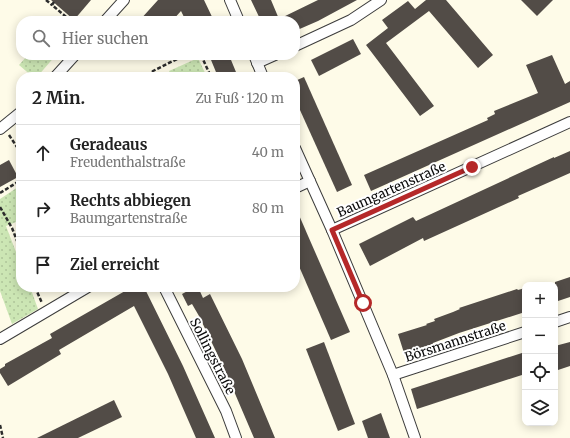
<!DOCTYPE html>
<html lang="de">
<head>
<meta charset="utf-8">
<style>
	body { margin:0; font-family:Merriweather,serif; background:#f6f6f6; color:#222 }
	.controls { position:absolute; right:12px; bottom:12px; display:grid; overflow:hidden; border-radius:8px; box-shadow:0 2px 10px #0003 }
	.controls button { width:36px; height:36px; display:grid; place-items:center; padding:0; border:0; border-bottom:1px solid #e0e0e0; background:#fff; color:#222; font:20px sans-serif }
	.stop { position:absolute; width:12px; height:12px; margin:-9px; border:3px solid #b52829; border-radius:50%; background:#fff }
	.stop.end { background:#b52829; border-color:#fff; box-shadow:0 1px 4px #0008 }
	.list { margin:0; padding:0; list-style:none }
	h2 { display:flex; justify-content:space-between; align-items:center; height:52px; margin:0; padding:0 16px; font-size:17px }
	h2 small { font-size:13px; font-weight:400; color:#767676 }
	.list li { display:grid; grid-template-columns:26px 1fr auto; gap:12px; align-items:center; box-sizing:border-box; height:56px; padding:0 16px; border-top:1px solid #e0e0e0 }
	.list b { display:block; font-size:15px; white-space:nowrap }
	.list p { margin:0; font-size:13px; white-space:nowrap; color:#767676 }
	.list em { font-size:13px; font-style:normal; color:#767676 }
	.icon { flex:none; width:22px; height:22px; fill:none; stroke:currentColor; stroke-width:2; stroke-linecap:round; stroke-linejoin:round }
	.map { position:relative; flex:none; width:570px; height:438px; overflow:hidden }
	.search { position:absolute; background:#fff; box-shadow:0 2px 10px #0003; left:16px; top:16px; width:284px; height:44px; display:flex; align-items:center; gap:10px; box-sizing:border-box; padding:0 14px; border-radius:16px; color:#767676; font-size:15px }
	.panel { position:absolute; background:#fff; box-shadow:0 2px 10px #0003; left:16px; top:72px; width:284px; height:220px; border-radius:16px }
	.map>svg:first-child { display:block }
	.grass { fill:url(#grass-dots) }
	.building { fill:#524c47 }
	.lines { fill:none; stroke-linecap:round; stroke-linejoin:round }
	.street-casing { stroke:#3d3d3d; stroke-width:12 }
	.path { stroke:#2c2c2c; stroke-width:2.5; stroke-dasharray:4 2; stroke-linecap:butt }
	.street { stroke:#fff; stroke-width:10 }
	.route { stroke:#b52829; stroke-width:5 }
	.labels { text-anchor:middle; stroke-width:4; stroke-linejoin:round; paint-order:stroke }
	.street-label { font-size:13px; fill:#0a0a0a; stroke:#fff }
</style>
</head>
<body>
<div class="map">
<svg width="570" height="438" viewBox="0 0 570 438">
	<defs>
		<pattern id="grass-dots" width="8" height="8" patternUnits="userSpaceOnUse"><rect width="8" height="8" fill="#cce6b4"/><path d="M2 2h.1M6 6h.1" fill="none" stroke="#aec499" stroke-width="1.8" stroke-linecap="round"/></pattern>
	</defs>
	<rect width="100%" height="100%" fill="#fefbe8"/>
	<g class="grass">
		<polygon points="28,55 56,55 37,77 33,77 19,65"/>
		<polygon points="198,58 207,77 172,77 169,71"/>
		<polygon points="21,185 21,220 6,226 21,265 21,287 30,287 38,309 12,324 0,291 0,199"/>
	</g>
	<g class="building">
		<polygon points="51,0 91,0 74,20"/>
		<polygon points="158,0 204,0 214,21 186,21 181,11 172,21 139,21"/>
		<polygon points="251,0 271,0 279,19 318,0 357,0 318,21 295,31 295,21 261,21"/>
		<polygon points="426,0 446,0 493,55 478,68 429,11 386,43 434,106 420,116 366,45 388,28 382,20 408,1 415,9"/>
		<polygon points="521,0 553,0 537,16"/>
		<polygon points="353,39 361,54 319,76 311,60"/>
		<polygon points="209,55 229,55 238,77 218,77"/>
		<polygon points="552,55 565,84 570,81 570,102 371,191 364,175 488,120 487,118 495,114 494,111 538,93 526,65"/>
		<polygon points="304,77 352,185 337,192 295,99 295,81"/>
		<polygon points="570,151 570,173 518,196 519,198 424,241 423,238 370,266 359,244 413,217 416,221 554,157 554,158"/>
		<polygon points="9,160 18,177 0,187 0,165"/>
		<polygon points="295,206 350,332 331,340 295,257"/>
		<polygon points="570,277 570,297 555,302 555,282"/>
		<polygon points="132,287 144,287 183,366 215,438 196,438 168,374 134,306 59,350 61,354 8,386 0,373 0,369 5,366 5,364 52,338 50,334"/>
		<polygon points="195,287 198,287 203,298 210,294 242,359 275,438 254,438 224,368 199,316 192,304 188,306 182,294"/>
		<polygon points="525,288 525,312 459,333 433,343 433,344 404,353 398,334 427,325 426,324 435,321 434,319 453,312 460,309 459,308 517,289 518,290"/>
		<polygon points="324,342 355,424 338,431 306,349"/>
		<polygon points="570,342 570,366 555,371 555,346"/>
		<polygon points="525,352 525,374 417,409 411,389"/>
		<polygon points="114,400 122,417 78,438 37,438"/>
		<polygon points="381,413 390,438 368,438 362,421"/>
	</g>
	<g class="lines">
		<defs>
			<g id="street">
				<polyline points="230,0 239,21"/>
				<polyline points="105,21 124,0"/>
				<polyline points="295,46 351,20 381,0"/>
				<polyline points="254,55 263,77"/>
				<polyline points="257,63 275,55"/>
				<polyline points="55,77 75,55"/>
				<polyline points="0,129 21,112"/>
				<polyline points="295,148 332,230 393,375 415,438"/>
				<polyline points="295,188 310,181"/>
				<polyline points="332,230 570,122"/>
				<polyline points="164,287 226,411 236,438"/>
				<polyline points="555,322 570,317"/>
				<polyline points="0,339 88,287"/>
				<polyline points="393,375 525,332"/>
			</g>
		</defs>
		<use href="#street" class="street-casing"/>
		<g class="path">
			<polyline points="46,0 52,5"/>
			<polyline points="54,2 52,5 71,21"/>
			<polyline points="201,55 211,77"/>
			<polyline points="149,77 153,71 185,55"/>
			<polyline points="9,135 21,153"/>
			<polyline points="0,193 21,180"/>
			<polyline points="0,207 12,228 21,251"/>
			<polyline points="35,287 42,303"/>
			<polyline points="0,425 3,438"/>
		</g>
		<use href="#street" class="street"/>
	</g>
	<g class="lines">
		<polyline class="route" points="363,303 332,230 472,167"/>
	</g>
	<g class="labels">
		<g class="street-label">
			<text transform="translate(391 189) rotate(-24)" y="5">Baumgartenstraße</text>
			<text transform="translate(455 341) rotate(-18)" y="5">Börsmannstraße</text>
			<text transform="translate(213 356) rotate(63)" y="5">Sollingstraße</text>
		</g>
	</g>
</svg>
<div class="controls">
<button>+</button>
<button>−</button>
<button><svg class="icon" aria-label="locate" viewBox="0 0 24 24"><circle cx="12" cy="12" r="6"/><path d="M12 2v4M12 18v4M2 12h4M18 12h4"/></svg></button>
<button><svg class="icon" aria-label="layers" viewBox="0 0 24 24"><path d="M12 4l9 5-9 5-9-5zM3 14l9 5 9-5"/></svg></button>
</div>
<div class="stop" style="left:363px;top:303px"></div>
<div class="stop end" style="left:472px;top:167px"></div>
<div class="search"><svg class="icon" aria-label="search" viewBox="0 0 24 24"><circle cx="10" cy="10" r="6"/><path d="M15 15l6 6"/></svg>Hier suchen</div>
<section class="panel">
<h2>2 Min.<small>Zu Fuß · 120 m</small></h2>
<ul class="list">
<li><svg class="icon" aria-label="ahead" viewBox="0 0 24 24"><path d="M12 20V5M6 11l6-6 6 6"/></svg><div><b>Geradeaus</b><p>Freudenthalstraße</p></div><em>40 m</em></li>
<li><svg class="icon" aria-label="right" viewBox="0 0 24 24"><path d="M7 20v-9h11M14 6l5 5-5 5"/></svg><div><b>Rechts abbiegen</b><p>Baumgartenstraße</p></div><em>80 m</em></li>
<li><svg class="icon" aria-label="arrive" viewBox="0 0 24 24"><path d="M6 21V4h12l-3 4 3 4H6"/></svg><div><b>Ziel erreicht</b></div></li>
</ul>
</section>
</div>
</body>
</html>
